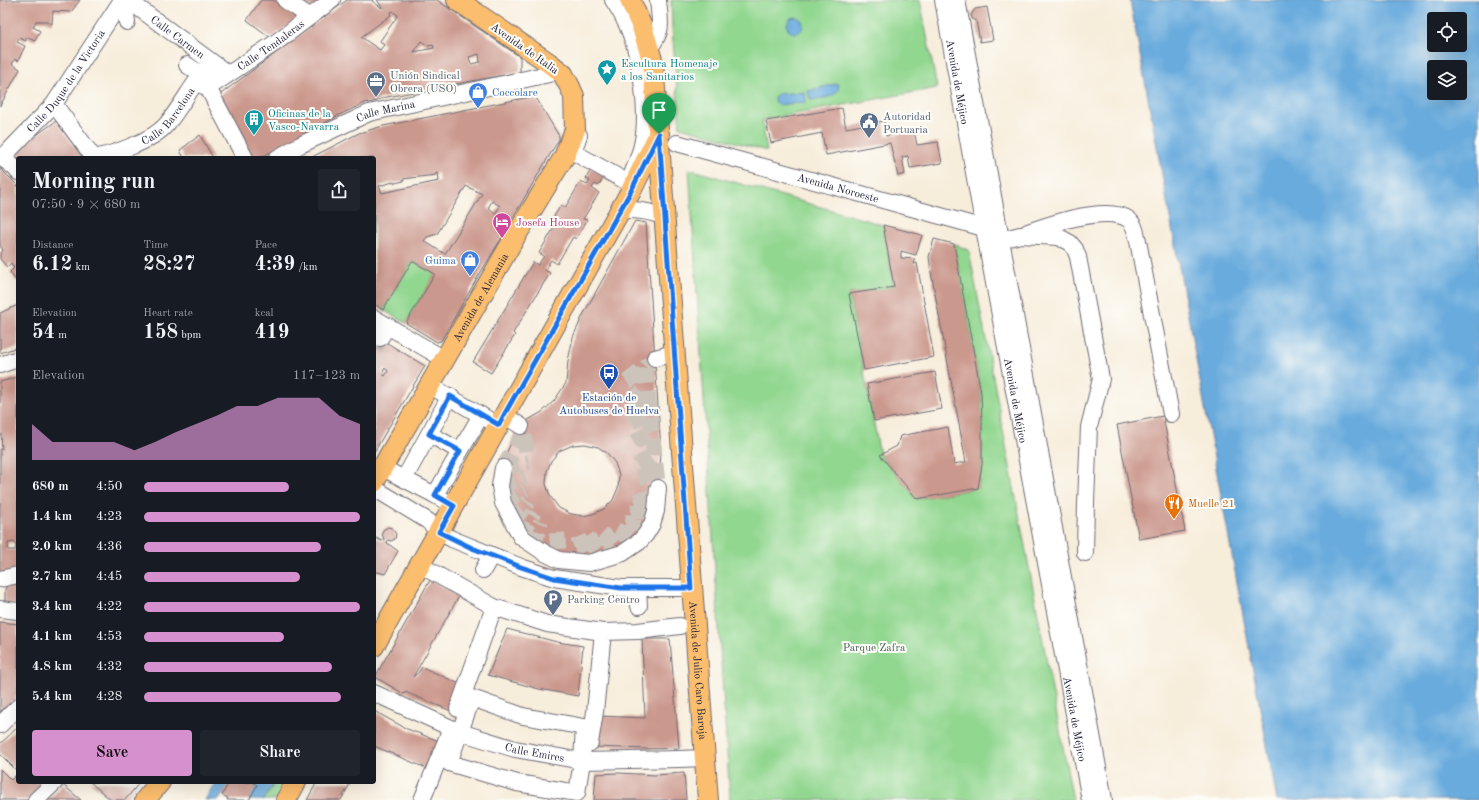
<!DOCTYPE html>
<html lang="en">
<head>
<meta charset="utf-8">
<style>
	body { margin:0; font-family:"Old Standard TT",serif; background:#20242c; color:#f1f3f6; height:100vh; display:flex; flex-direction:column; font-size:15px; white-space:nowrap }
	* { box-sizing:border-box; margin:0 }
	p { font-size:13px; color:#9ea1a6 }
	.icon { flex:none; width:22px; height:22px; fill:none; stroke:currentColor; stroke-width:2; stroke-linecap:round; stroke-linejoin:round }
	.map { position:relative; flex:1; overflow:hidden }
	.side { position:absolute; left:16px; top:156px; width:360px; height:628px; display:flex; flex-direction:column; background:#171b24; border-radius:4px; box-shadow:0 4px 16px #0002 }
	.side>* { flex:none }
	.controls { position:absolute; left:1427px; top:12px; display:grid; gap:8px }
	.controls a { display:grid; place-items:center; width:40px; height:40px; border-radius:4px; background:#171b24; box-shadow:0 4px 16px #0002; font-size:20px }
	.pin { position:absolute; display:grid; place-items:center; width:34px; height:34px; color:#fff; margin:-41px -17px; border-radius:50% 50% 50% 0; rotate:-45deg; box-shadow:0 0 4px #0007 }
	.pin .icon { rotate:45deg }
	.round { display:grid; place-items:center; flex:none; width:42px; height:42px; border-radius:4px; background:#20242c }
	.overview { display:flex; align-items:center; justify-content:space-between; height:68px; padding:0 16px }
	h1 { font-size:22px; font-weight:600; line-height:30px }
	.figures { display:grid; grid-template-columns:repeat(3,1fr); gap:6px; height:68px; padding:4px 16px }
	.figures div { display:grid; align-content:center }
	.figures b { font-size:20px; font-weight:600 }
	.figures small { font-size:11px; font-weight:400 }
	.figures p { font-size:11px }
	.chart { height:112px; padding:8px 16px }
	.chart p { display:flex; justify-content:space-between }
	.chart svg { width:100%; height:72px; margin-top:4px; fill:#d690ce; opacity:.7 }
	.button { display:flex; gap:8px; margin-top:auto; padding:8px 16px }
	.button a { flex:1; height:46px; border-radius:4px; background:#d690ce; color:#111; font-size:16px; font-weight:600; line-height:46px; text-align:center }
	.button a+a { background:#20242c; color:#f1f3f6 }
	ul { padding:0 16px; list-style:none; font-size:13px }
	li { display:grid; grid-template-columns:64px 48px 1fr; align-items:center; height:30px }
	li i { height:10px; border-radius:5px; background:#d690ce }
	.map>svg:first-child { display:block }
	.green { fill:#92d790; stroke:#5a7c66 }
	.water { fill:#69abdd; stroke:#46668c; fill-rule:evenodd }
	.building { fill:#cb988d; fill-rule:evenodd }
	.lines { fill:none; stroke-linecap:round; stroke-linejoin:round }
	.minor-tunnel { stroke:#ccc4bb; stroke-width:16; stroke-dasharray:16 8; stroke-linecap:butt }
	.minor-casing { stroke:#6d6973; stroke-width:18 }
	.major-casing { stroke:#6d6973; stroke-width:22 }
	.minor { stroke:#fff; stroke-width:16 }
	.major { stroke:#fbbd6e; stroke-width:20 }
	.route-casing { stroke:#fff; stroke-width:8 }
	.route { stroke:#1a73e8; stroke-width:5 }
	.labels { text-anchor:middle; stroke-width:4; stroke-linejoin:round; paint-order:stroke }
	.street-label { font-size:11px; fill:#22223b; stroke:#fdfcf7 }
	.culture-label { font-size:11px; fill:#0d838f; stroke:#fdfcf7; text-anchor:start }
	.service-label { font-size:11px; fill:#4e5e75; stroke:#fdfcf7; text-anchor:start }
	.shop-label { font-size:11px; fill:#366cbe; stroke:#fdfcf7; text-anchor:start }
	.hotel-label { font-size:11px; fill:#b23c85; stroke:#fdfcf7; text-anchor:start }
	.transit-label { font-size:11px; fill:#164399; stroke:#fdfcf7 }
	.food-label { font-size:11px; fill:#c56008; stroke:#fdfcf7; text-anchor:start }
	.park-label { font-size:11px; fill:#496159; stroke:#fdfcf7 }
</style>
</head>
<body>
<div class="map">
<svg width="1479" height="800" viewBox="0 0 1479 800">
	<rect width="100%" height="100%" fill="#fdfcf7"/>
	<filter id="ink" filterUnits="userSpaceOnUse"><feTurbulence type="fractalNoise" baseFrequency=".025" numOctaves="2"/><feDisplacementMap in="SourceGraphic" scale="8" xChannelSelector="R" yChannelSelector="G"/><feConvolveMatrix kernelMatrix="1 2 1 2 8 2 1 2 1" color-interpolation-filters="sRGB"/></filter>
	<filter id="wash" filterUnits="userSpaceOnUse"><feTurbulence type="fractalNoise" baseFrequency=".012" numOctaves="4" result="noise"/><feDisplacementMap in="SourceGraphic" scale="16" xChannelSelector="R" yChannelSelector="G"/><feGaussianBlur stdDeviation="0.9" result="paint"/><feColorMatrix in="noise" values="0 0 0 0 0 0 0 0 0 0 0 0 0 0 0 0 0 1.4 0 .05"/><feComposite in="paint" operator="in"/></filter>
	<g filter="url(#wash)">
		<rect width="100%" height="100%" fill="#f7eddb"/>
		<!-- green -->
		<path class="green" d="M671 0H920L937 88 762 120 767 151 680 127 672 29Z
			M689 169 883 225 894 287 849 294 880 455 917 499 978 488 982 466V446L981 393 954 244 969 250 1073 800H730Z
			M412 261 435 274 406 323 383 310Z
			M272 782H286L276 800H262Z"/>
		<!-- water -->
		<path class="water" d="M1130 0H1479V800H1277ZM1434 19H1460V45H1434ZM1434 67H1460V93H1434Z
			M787 25a8 8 0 1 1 16 0a8 8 0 1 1-16 0Z
			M835 84H838C842 98 819 99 810 100L808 91Z
			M805 92 806 102 778 105 774 100V97L778 94Z
			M215 782H230L219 800H205Z
			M258 782H275L264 800H248Z"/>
		<g id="blocks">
			<!-- building -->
			<path class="building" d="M0 0H80L71 12 53 11 52 24 45 21H36L33 27 40 31 35 41 26 37V41L19 38 17 42 25 46 18 61 15 59 12 64 20 69 0 106Z
				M261 0H273L297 16V19L271 38 247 20Z
				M301 0H323L312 8Z
				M347 0H373L372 1 382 8V7L377 0H437L520 57V72L387 97 377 100V101L368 103 367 102 337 116 260 158H252L218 96ZM392 11 398 15 380 41 384 45 380 50 361 37 391 15 390 14ZM421 41 428 46 433 45 434 48 414 52ZM479 54 480 62 471 64 469 57Z
				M987 7 993 40 980 42 976 20H973L971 15 975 9Z
				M535 96 559 136V139L509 224H510L479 275 441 341 437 342 406 323 435 274 412 261 383 310 374 304V158H310L359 133 383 126ZM436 173H438L439 181 382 193 379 186 393 182 395 183 404 181 403 179 436 175ZM466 186 482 194 445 254 424 241 427 237 437 234ZM492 201 500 206 495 214 488 208Z
				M842 108 846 128 884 121 886 136 914 131 917 145 938 142 942 163 910 168 908 156 902 157 905 174 898 176 890 143 826 155 822 133 771 143 766 121Z
				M56 121 83 158H18V161L13 152Z
				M200 135 213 158H184L180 150Z
				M0 168 18 186V279L16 281 10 272 14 268 11 263 7 267 0 259V254L3 250 0 246Z
				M592 168 605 176 598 186 595 184 592 188 599 193 583 219 587 220 576 239 573 237 557 264 551 260 545 270 550 273 513 333 515 335 491 373 473 362 533 262 538 265 544 256 539 253 555 226 550 223 561 205 565 208 581 181 587 185 590 181 586 178Z
				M635 221 646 223 661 451 660 475 658 488 641 530 627 543 587 557 553 553 524 531 512 513 503 468 507 452 516 431 528 420 542 412 554 401 566 383 568 361 573 337 583 315ZM585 444 598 447 607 453 615 463 619 475 618 488 613 500 604 509 593 514 583 516 571 514 559 508 550 496 546 484 547 471 551 461 559 451 573 445Z
				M883 225 922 235 916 255 901 251V258L915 259 914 264 917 263 934 357 864 370 849 294 894 287Z
				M934 239 954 244 981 393 982 421V465L978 488 917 499 880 455 897 446 900 436 948 427 954 464 966 462 931 272 929 257Z
				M18 305V347L0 353V313Z
				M374 335 425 366 374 452ZM385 368 388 371 385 376 382 374Z
				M935 372 942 409 874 421 867 384Z
				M18 377V571L0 574V449H2L1 434H0V382ZM15 542 16 550H8V543Z
				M1163 416 1185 531 1139 539 1117 425Z
				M388 527 392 528 396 534 395 539 391 541 388 540 387 543 398 551 385 574 374 571V537L382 541 384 539 382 534 383 530Z
				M430 580 459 596 413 677 418 673 422 667 462 685 451 711 405 692 404 694 375 677Z
				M18 584V606L5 602V589L8 585Z
				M0 622 18 624V696L0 712Z
				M507 629 557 642 583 646 578 696 539 689 488 675Z
				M642 639H670L679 748 646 749 596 747 599 716 645 718Z
				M374 711 407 729 439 741 428 769 374 746Z
				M18 727V772L0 754V744Z
				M0 769 11 780 18 773V782H45L28 800H0Z
				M619 773 655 775 684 773 686 800H594L596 774Z
				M90 782H140L125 800H111Z
				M229 782H253L257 785 249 800H227L228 798 222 795Z
				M317 782H351L341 800H307Z
				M63 785 81 800H48Z"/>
		</g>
	</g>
	<g filter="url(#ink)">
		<use href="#blocks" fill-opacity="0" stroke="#6d6973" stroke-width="1"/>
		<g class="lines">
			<!-- minor-tunnel -->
			<path class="minor-tunnel" d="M374 348 380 338
				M645 368 658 488
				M627 382 645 368 650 363
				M629 403 647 389
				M631 422 650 410
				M634 443 652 431
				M517 444 538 442
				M637 466 654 455
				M503 468 524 432 521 426
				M503 468 529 462
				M638 478 656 470
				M500 486 525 477
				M635 501 658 496
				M503 503 525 489
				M631 512 656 511
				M512 522 529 501
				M625 522 652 524
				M616 530 639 542
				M557 533 559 560
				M602 534 623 553
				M521 537 534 512
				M578 537 589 563
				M587 537 603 559
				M533 546 541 521"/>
			<!-- minor casing -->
			<g class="minor-casing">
				<g id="minor">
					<path d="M124 0 127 22"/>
					<path id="s1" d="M128 0 228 74"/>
					<path d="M285 0 309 16"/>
					<path id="s2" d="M943 0 989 256 1090 800"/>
					<path d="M957 0 1104 800"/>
					<path d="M649 49C664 30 660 23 658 0"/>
					<path d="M187 65 196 71 228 74"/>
					<path id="s3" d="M208 88 275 43 332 0"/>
					<path d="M208 88 245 158"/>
					<path id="s4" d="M54 104 94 158C114 154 152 141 166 125 177 112 186 96 196 82L208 88"/>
					<path d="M579 135 573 152 629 183C633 171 639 158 642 145 650 112 640 49 624 19 621 12 617 6 613 0"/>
					<path id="s5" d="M677 143 984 228 992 226"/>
					<path d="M0 156 15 168 18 172"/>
					<path id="s6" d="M3 157 54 104 122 0"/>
					<path id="s7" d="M277 158 300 145 369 113 549 74"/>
					<path d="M619 211C635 208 649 211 665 217"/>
					<path d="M1028 232C1050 224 1107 205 1128 219 1135 224 1136 233 1138 241L1171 414"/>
					<path d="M1001 240 1020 235 1059 237 1070 243 1075 249 1078 257 1101 379 1089 427 1086 503 1085 553"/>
					<path d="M374 318 444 359"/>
					<path d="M380 338 388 326"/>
					<path d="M655 358 674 353"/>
					<path d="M0 365 18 359"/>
					<path d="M429 385 489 420"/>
					<path d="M504 415 521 426"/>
					<path d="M429 434 460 451"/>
					<path d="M383 468 404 479 450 396"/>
					<path d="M503 468 500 486 503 503 521 537 545 553 559 560 589 563 623 553 639 542 646 534 652 524 656 511 658 488"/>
					<path d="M404 479 435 495"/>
					<path d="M374 488 428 521 439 532 452 539 521 567 554 578 621 588H691"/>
					<path d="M454 506 435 495 481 415"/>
					<path d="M420 565 494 607 458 709"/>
					<path d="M483 570 491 556"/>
					<path d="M0 579 18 575"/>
					<path d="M638 588 639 606"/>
					<path d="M494 607 547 624 603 632"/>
					<path d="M0 609 18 611"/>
					<path id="s8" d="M374 693 460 732 515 749 582 761 679 759 705 758"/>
					<path d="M472 698 523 716 584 727 582 761 577 793 517 783 449 763Z"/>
					<path d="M0 725 18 707"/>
					<path d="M590 743 595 712 603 632 638 631 680 626"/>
					<path d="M36 800 55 782"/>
					<path d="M422 800 450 731"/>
				</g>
			</g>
			<!-- major casing -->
			<g class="major-casing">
				<g id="major">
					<path id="s9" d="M630 0 642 27 653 63 708 800"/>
					<path id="s10" d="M374 482 515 237 564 157 575 130 574 96 570 87 563 74 549 63 457 0"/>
					<path d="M374 646 631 191 659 134"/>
					<path d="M145 800 160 782"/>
					<path d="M286 800 296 782"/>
				</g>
			</g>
			<!-- minor -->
			<use href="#minor" class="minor"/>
			<!-- major -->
			<use href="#major" class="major"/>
		</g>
	</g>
	<g class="lines" filter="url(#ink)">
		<!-- route casing -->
		<g class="route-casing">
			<path id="route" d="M659 134 691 588H621L554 578 521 567 472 548 439 532 454 506 435 495 460 451 429 434 450 396 499 425 504 415 631 191Z"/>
		</g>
		<!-- route -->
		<use href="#route" class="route"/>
	</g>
	<!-- icons -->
	<defs>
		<g id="sight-pin" transform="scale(1)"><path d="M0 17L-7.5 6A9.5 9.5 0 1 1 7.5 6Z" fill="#0f9aa8" stroke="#fdfcf7"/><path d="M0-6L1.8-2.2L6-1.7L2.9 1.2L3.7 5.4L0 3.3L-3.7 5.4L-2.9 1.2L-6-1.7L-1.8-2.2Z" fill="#fff"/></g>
		<g id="office-pin" transform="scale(1)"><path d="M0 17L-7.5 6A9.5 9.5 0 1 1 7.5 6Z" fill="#5c6f8a" stroke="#fdfcf7"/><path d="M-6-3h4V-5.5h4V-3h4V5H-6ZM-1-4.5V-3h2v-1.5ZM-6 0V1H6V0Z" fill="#fff"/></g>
		<g id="shop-pin" transform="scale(1)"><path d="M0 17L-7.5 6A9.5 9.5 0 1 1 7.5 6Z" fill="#3f7fe0" stroke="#fdfcf7"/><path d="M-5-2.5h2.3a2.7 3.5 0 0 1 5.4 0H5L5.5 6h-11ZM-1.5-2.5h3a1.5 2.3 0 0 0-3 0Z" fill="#fff"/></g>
		<g id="building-pin" transform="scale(1)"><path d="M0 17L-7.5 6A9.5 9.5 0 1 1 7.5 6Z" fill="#0f9aa8" stroke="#fdfcf7"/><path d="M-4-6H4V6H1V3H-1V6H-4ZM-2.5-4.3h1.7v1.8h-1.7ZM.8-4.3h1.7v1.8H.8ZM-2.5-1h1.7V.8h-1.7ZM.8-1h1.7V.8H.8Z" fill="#fff"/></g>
		<g id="civic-pin" transform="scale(1)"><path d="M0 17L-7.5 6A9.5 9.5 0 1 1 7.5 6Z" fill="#5c6f8a" stroke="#fdfcf7"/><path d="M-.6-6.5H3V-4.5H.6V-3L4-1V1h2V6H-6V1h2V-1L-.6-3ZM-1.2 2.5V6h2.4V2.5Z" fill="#fff"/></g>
		<g id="hotel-pin" transform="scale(1)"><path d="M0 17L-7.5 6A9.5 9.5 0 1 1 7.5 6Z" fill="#d1479c" stroke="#fdfcf7"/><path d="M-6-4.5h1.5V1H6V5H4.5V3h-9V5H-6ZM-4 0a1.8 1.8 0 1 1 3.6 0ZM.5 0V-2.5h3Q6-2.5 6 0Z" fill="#fff"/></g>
		<g id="bus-pin" transform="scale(1)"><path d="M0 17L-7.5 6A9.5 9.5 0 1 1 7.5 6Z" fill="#1a4fb4" stroke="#fdfcf7"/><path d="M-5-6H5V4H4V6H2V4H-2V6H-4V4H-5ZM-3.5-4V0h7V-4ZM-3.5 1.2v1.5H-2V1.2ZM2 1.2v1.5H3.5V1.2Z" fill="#fff"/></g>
		<g id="restaurant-pin" transform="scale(1)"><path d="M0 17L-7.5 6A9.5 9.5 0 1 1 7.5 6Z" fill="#e8710a" stroke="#fdfcf7"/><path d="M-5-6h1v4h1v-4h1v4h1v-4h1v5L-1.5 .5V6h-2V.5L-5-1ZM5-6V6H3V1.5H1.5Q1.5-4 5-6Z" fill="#fff"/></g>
		<g id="parking-pin" transform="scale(1)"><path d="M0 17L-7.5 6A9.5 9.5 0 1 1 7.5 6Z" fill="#5c6f8a" stroke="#fdfcf7"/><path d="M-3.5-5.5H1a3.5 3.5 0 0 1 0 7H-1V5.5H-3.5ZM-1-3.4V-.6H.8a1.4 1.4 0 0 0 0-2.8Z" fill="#fff"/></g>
	</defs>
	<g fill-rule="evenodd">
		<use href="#sight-pin" x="607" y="69"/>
		<use href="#office-pin" x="376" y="81"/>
		<use href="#shop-pin" x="478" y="92"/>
		<use href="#building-pin" x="254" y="119"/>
		<use href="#civic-pin" x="869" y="122"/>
		<use href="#hotel-pin" x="502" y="222"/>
		<use href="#shop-pin" x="470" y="260"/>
		<use href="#bus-pin" x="609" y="373"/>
		<use href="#restaurant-pin" x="1174" y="503"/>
		<use href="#parking-pin" x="553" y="599"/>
	</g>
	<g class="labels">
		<!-- street labels -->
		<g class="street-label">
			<text dy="4" stroke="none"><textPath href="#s1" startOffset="62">Calle Carmen</textPath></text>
			<text dy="4" stroke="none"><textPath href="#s3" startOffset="76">Calle Tendaleras</textPath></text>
			<text transform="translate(525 48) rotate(35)" y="4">Avenida de Italia</text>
			<text dy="4" stroke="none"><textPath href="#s6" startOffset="99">Calle Duque de la Victoria</textPath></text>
			<text dy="4" stroke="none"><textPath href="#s2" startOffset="83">Avenida de Méjico</textPath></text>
			<text dy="4" stroke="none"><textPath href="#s7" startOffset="119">Calle Marina</textPath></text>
			<text dy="4" stroke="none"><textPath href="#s4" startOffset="155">Calle Barcelona</textPath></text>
			<text dy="4" stroke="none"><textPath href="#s5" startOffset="167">Avenida Noroeste</textPath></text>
			<text dy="4" stroke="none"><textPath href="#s10" startOffset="213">Avenida de Alemania</textPath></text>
			<text dy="4" stroke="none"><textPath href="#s2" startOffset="407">Avenida de Méjico</textPath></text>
			<text dy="4" stroke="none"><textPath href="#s9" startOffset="676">Avenida de Julio Caro Baroja</textPath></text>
			<text dy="4" stroke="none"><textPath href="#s2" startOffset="731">Avenida de Méjico</textPath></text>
			<text dy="4" stroke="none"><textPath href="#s8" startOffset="172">Calle Emires</textPath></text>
		</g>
		<!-- culture labels -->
		<g class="culture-label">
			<text x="621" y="67">Escultura Homenaje<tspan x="621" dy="13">a los Sanitarios</tspan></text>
			<text x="268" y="117">Oficinas de la<tspan x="268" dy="13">Vasco-Navarra</tspan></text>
		</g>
		<!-- service labels -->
		<g class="service-label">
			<text x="390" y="79">Unión Sindical<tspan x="390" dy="13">Obrera (USO)</tspan></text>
			<text x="883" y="120">Autoridad<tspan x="883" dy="13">Portuaria</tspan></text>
			<text x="567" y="603">Parking Centro</text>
		</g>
		<!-- shop labels -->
		<g class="shop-label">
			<text x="492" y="96">Coccolare</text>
			<text x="456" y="264" text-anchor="end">Guima</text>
		</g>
		<!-- hotel labels -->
		<g class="hotel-label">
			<text x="516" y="226">Josefa House</text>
		</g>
		<!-- transit labels -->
		<g class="transit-label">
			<text x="609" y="401">Estación de<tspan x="609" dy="13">Autobuses de Huelva</tspan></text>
		</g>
		<!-- food labels -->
		<g class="food-label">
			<text x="1188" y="507">Muelle 21</text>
		</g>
		<!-- park labels -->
		<g class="park-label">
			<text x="874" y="651">Parque Zafra</text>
		</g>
	</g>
</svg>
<div class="controls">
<a><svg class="icon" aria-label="locate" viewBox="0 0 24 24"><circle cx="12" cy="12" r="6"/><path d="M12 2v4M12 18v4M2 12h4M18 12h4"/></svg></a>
<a><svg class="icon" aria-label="layers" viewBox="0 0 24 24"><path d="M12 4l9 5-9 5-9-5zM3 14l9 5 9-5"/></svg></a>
</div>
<div class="pin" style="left:659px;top:134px;background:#1e9e55"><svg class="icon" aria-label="arrive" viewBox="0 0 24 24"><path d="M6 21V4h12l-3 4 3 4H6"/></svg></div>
<section class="side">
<div class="overview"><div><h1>Morning run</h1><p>07:50 · 9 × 680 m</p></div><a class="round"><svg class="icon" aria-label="share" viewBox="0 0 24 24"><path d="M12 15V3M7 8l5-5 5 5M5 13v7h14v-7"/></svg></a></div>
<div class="figures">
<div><p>Distance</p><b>6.12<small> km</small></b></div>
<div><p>Time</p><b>28:27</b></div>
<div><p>Pace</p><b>4:39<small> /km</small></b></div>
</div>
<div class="figures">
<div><p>Elevation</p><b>54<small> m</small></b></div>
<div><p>Heart rate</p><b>158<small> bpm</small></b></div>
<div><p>kcal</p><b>419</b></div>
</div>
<div class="chart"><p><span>Elevation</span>117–123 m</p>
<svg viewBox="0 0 160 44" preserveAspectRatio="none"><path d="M0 44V22L10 33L20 33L30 33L40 33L50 38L60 33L70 27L80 22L90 17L100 11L110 11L120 6L130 6L140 6L150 17L160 22V44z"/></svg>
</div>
<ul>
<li><b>680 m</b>4:50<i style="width:67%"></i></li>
<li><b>1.4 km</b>4:23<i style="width:100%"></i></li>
<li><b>2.0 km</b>4:36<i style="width:82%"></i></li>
<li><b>2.7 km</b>4:45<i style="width:72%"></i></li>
<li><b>3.4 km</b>4:22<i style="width:100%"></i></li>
<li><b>4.1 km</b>4:53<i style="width:65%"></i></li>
<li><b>4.8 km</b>4:32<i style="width:87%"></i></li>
<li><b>5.4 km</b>4:28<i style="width:91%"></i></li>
</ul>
<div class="button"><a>Save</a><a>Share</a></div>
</section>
</div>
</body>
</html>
